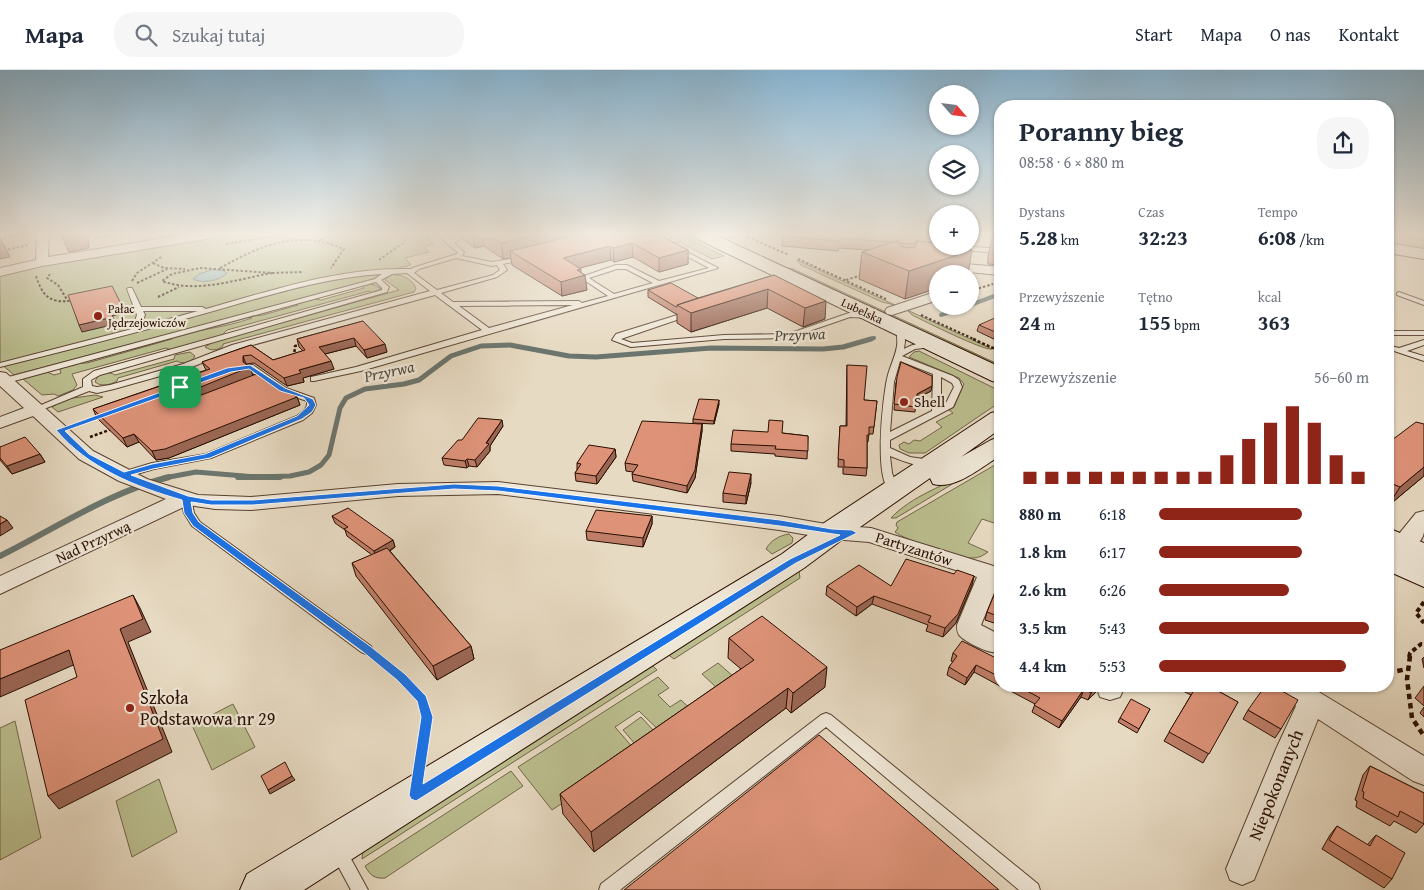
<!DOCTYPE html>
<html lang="pl">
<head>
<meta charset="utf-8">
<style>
	body { margin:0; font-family:"Gentium Book Plus",serif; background:#f6f6f7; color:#1f2937; height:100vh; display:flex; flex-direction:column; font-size:19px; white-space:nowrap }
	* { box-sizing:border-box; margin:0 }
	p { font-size:16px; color:#747a83 }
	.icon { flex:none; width:28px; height:28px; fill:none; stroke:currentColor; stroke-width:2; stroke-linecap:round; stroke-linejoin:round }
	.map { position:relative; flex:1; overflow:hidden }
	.side { position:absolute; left:994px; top:30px; width:400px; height:592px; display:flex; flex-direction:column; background:#fff; border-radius:20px; box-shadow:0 1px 4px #0004 }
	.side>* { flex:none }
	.needle { width:32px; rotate:118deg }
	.controls { position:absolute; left:929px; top:15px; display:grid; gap:10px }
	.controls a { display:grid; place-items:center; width:50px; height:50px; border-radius:50%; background:#fff; box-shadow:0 1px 4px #0004; font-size:25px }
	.pin { position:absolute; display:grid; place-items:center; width:42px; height:42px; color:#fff; margin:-21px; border-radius:10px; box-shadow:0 2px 8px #0006 }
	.round { display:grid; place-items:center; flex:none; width:52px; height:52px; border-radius:20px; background:#f6f6f7 }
	.headline { display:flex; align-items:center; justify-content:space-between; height:85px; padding:0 25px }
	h1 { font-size:28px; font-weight:700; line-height:38px }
	.stats { display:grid; grid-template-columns:repeat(3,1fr); gap:8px; height:85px; padding:5px 25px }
	.stats div { display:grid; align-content:center }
	.stats b { font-size:21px; font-weight:700 }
	.stats small { font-size:14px; font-weight:400 }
	.stats p { font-size:14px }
	.chart { height:140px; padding:10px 25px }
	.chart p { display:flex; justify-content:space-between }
	.chart svg { width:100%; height:90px; margin-top:5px; stroke:#8f2418; stroke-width:6 }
	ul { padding:0 25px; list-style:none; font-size:16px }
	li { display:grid; grid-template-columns:80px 60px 1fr; align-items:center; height:38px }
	li i { height:12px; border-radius:6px; background:#8f2418 }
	header { display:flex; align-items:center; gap:30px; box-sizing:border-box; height:70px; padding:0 25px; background:#fff; border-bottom:1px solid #e0e1e3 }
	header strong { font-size:24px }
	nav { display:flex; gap:28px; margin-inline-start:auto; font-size:18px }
	.search { width:350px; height:45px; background:#f6f6f7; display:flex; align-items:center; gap:12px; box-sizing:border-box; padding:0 18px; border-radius:20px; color:#747a83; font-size:19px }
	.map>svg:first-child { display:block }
	.green { fill:#bbbe8f; stroke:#726648 }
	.water { fill:#97bab8; stroke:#6b756e }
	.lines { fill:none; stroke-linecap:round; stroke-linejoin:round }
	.stream-far2 { stroke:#6b756e; stroke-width:4 }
	.stream-far1 { stroke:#6b756e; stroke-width:5 }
	.stream { stroke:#6b756e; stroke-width:6 }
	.service-casing { stroke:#584130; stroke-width:2 }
	.minor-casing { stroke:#584130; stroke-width:2 }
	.secondary-casing { stroke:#290e00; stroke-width:2 }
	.path-far3 { stroke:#290e00; stroke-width:2; stroke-dasharray:2.5 2; stroke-linecap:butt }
	.path-far2 { stroke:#290e00; stroke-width:2.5; stroke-dasharray:3 2; stroke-linecap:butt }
	.path-far1 { stroke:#290e00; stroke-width:4; stroke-dasharray:4.5 3; stroke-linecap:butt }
	.path { stroke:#290e00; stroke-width:4.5; stroke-dasharray:5.5 4; stroke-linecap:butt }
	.service { fill:#efe7d7; fill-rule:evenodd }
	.minor { fill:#efe7d7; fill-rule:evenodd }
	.secondary { fill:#efe7d7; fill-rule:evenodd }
	.wall { fill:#bf7e68; stroke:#290e00 }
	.shaded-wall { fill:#9b6755; stroke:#290e00 }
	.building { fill:#de9379; stroke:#290e00 }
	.route { fill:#1a73e8; stroke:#fff; fill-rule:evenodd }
	.poi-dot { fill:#8f2418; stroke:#efe7d7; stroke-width:2 }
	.labels { text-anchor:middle; stroke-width:4.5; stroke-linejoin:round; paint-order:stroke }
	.far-poi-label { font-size:12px; fill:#290e00; stroke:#efe7d7; text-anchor:start }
	.far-street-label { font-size:12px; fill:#290e00; stroke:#efe7d7 }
	.poi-label { font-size:15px; fill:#290e00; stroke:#efe7d7; text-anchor:start }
	.street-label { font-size:15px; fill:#290e00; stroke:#efe7d7 }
	.water-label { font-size:16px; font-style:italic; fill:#504a40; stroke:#efe7d7 }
	.near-poi-label { font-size:18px; fill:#290e00; stroke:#efe7d7; text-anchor:start }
	.near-street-label { font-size:18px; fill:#290e00; stroke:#efe7d7 }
</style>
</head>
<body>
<header>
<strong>Mapa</strong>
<div class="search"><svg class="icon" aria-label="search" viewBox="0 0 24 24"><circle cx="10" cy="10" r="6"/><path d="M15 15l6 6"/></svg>Szukaj tutaj</div>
<nav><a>Start</a><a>Mapa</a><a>O nas</a><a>Kontakt</a></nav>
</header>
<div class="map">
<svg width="1424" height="820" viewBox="0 0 1424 820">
	<rect width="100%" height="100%" fill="#e7dac2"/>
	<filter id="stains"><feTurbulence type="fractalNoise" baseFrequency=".004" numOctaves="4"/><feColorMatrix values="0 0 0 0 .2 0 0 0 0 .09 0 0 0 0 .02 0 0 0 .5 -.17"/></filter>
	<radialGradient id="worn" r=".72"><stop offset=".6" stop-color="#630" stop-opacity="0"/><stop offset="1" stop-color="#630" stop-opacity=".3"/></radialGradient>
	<!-- green -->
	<path class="green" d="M234 163H424L433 174 424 177 429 182 405 188 411 195 395 199 399 203 395 205C403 204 414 211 416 219L414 222 223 274V276C217 281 211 281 205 277L213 272 399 220 385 210 389 206 14 305 0 293V205L37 197Z
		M1388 163 1408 165 1424 170V180L1388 175Z
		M681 165 724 186 712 189 679 172 672 173 668 171 672 167Z
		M797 191V190L895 235 882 232 801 195Z
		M791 198 1000 295V298L787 199Z
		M369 214 375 215 381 219 372 223 369 221 227 260 222 265 171 280 166 278 72 304 77 315 73 320 58 326 54 324 42 325 23 309 47 302 54 305 61 303 60 300C67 293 78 293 87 293L172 269 165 268C195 260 224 258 252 248L244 247 263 245 298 235 290 234 313 229 321 230 364 218 362 216Z
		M907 240 992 279C984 281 924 251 912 245Z
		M919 281 1000 321V332L925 383H909L900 379 899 375 904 372 909 374 914 370 920 371 942 357 936 352 953 343 949 340 954 337 964 314 959 308 909 287 914 282Z
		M190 282 195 286C192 292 183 295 177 291L118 308 117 311C110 315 101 317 95 312 97 304 108 300 115 305L174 289 175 285Z
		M95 325 103 327 58 342 52 337 66 329Z
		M1000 392V455L982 449 968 473 988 482C984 485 979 488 973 488 961 489 905 470 895 462L898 458 896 455 897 452Z
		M974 401 896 448H891C910 427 948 413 974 401Z
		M789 464 793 468 792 473 772 484 766 479C770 471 780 465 789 464Z
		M799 501 800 508 674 589 666 583Z
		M650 593 657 600 362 789 363 779Z
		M718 593 734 607 717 618 702 604Z
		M658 607 669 618 658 625 670 637 681 630 697 645 666 667 639 641 615 657 640 686 565 738 561 734 552 740 518 697Z
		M233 634 255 677 212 700 192 655Z
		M641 647 655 662 636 675 623 660Z
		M15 651 41 768 0 790V658Z
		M511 701 523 716 385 808C374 809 370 805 365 796Z
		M159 709 177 762 132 787 116 731Z"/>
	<!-- water -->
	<path class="water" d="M211 200H222L227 203C219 211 203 214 193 209L199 204Z"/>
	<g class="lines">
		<!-- stream-far2 -->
		<path class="stream-far2" d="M970 235 1000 224
			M941 245 966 236
			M867 270 874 268"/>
		<!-- stream-far1 -->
		<path class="stream-far1" d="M164 408 196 402 257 407 290 406 309 402 321 395 329 385 340 338 346 328 365 319 404 314 419 310 451 286 481 276 510 275 569 286 596 287 711 278 823 279 843 277 871 269"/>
		<!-- stream -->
		<path class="stream" d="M238 407H280
			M0 486C56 458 108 423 169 407"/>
		<!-- service casing -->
		<g class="service-casing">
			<path id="service" d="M437 163H444L451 170 455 167V163H461L460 169 454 173 464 182 462 186 492 192 523 187 526 189 503 194 507 200 497 207 441 223 453 232 579 231 582 233 608 226 584 210V206L616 195H627L659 211 709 198 675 180 674 179 677 177 718 198 361 301 314 311H311V307L356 297 482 260 435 225 238 279 189 298 114 319 97 323 89 321 39 341 36 342 32 339 83 317V309L94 301 382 220V218L376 212 7 313 4 314 0 311 1 309 375 209 382 204C316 208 255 230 192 247 128 265 64 281 0 297V293L132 259 137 245 127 219 128 218H132L141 237H202L206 239C273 220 340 197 411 199L415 197 457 184 458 182 447 174ZM456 188 492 196 497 195 500 200 493 205 437 220 414 203 419 199ZM617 199H626L653 213 614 224 589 208ZM407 203 430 221 232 275 183 294 110 315 97 317 92 316 91 310 100 305 387 222 389 217 381 210 392 204ZM573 235 489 258 459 236ZM143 241H198L140 257 145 245Z
				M675 163H686L664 169 668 172 665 174 655 169Z
				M731 163H741L728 168 725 166Z
				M962 176 1000 179V183L961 180 958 178Z
				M1399 222 1424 231V235L1397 225V223Z
				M687 242 694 244 621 269 632 273 724 265 788 264 849 243 869 244 873 246 869 248 850 247 789 268 724 269 631 277 612 270 616 264Z
				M897 257H903L904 259 905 271 904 279C912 274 928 270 936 275L932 277 915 279 902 286 953 306 959 310 962 317 953 337 890 370V378L910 387 930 390 935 393C925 401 901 390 890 386L892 403 899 421 894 424C872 418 883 328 887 309 889 298 895 288 897 276 898 270 896 263 897 257ZM900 291 933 304 932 341 890 362 894 312ZM941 307 952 313 954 317 946 333 941 336Z
				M1388 261H1424V265H1388Z
				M1424 270V275L1407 281 1424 286V291L1388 279V275L1399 278Z
				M247 295H253L286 318 314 328 316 335 312 343 303 350 211 388 154 399 123 408 119 407 118 405 119 403 152 393 206 384 297 346C302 342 308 339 307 331L280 322 247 299Z
				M186 425 191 428 194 443 200 452 371 576 372 579 371 582 366 584 361 582 192 456 184 443 181 428Z
				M826 643 831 645 1038 814 1040 820H1019L826 657 620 820H599L601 814 821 645Z
				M339 775 345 778 368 820H351L331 783 333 778Z"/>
		</g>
		<!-- minor casing -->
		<g class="minor-casing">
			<path id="minor" d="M37 163H49L48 187 196 163H225L219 167 42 196 0 206V198L36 190Z
				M942 192 1000 197V205L937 199 936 196 937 193Z
				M938 221V230L892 245 887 244 885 241 887 238Z
				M0 302 6 303 93 381 147 409 198 425 251 427 398 414 498 412 779 446 832 455 871 458 1000 498V514L998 513 981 555 1000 565V582C991 585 967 573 960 566 957 563 957 559 957 555L977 507 869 472 832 469 779 460 498 424 398 426 251 440 215 439 188 435 0 524V506L166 429 119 411 79 389 33 346 0 358V347L24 338 0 316Z
				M1424 441C1424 448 1424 455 1424 462 1422 476 1405 483 1393 480L1390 475 1416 443Z
				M1098 616H1125L1120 627 1110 630 1100 627 1097 619Z
				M1274 616H1309L1424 686V715L1413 711 1318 649 1254 810 1242 815 1230 810 1226 799 1276 679 1296 636 1278 623Z"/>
		</g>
		<!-- secondary casing -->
		<g class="secondary-casing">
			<path id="secondary" d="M689 163H711L1000 297V313L992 311 691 166Z
				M1388 173 1424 179V189L1388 183Z
				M1000 341V359L961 387 991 370 1000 367V386C981 397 956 420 933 414L930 408 843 469 804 498 304 820H240L247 804 782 484 821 455 991 343Z
				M1388 458 1424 473V517L1388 501Z"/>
		</g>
		<!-- path-far3 -->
		<path class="path-far3" d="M410 164 431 169
			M95 167 114 166
			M748 167 789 185
			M0 169 22 164
			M320 170 336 163
			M226 174 290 163
			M0 176 6 180 28 175
			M798 189 886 229
			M379 190 403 173 409 163
			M153 193 164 198 185 199
			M200 198 272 203C237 209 197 224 162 211L172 204Z
			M220 198C262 175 297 159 344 179L331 198
			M272 203 302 202
			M50 204 47 208 58 215 68 231 73 230
			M36 206C42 224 48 233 68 231
			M846 210 862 205
			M132 211 137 203 163 186
			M137 213 167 199
			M970 221 993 214
			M158 227 179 217
			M921 245 976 270"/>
		<!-- path-far2 -->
		<path class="path-far2" d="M973 269 1000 281
			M294 287 295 276 302 274
			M77 354 99 346
			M90 367 112 359"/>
		<!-- path-far1 -->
		<path class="path-far1" d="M1424 532 1416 543 1424 553
			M1409 587 1410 583 1421 574H1424"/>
		<!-- path -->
		<path class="path" d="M1410 586 1407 609 1412 648 1424 666
			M377 587C397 603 427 622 427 651 427 664 423 677 421 690
			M1388 603 1407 599"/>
		<!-- service -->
		<use href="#service" class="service"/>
		<!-- minor -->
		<use href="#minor" class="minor"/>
		<!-- secondary -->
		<use href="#secondary" class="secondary"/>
	</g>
	<!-- wall -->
	<path class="wall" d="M461 163H655L688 180V194L659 202 633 187 614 192 611 190 579 198 587 220 562 226 512 195 511 188 503 189 484 176 475 178 462 169Z
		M938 163 905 229 859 209 862 182 868 180 839 178 838 181 782 176 783 166Z
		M993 163H1000V195L988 194V187Z
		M774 205 825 249 803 257 767 238 691 262 677 253V244H676L648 227V220L698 228Z
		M1000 249V272L977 261 979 255Z
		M363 251 387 282 367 288 356 276 325 284 334 299 303 308 304 312 287 316 254 293 246 294 253 305 297 327 300 335 169 388 156 390 139 372 127 377 97 348 93 339 206 300 202 292 251 275 273 290 303 281 299 277 297 269Z
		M847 295 864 330 877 331 873 364H869L868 372H867V398L866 406 843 404V397H838L840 356H846Z
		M896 312 931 321 916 329 915 342 894 340Z
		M719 334 714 354 693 353V349Z
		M702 354V361L695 408 687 423 633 411 632 404 633 402 626 401 625 393Z
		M503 356 490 376V381L477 397 469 396 467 398 444 395 442 388 462 370Z
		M782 363 808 366 807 389 775 386V384L731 381V374Z
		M1388 373 1424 406 1388 436Z
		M0 377 40 384 45 392 12 404 0 390Z
		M615 379 616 387 597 414 576 411 575 403 577 400V393Z
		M751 413 746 434 723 432V423Z
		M332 446 393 470 395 477 390 481 471 576 474 589 437 610 356 506 352 493 372 485 347 466 345 460 335 453Z
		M652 446V454L643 477 587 470 586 461Z
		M954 504 974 506 972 515 956 553 943 567 926 561 928 555 872 534 856 546 826 525 827 516H891Z
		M1000 519V555L985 550 987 542Z
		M729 568 825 617 791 643 786 638 594 782 563 744 560 724 741 599 728 588Z
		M953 583 1000 590V616L974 602 965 615 947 605 949 597 953 592 951 591Z
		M1424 587V598L1422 589Z
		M1001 616H1099L1096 622 1088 630 1081 627 1059 658 1032 642 1035 634Z
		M1173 616H1209L1238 632 1203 693 1164 671 1191 625Z
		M1424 616V636L1415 628Z
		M1424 637V647L1420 643Z
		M1150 639 1137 663 1118 652 1120 648Z
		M1248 640 1281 659 1275 668 1243 649Z
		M1370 696 1424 723V754L1416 763 1394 751 1390 756 1356 737 1357 731 1355 730 1363 705Z
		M1337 756 1367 775 1376 765 1392 809 1384 818 1322 779 1330 765Z"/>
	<!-- shaded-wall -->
	<path class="shaded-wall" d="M82 163H88L89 178 69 182 62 167Z
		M160 163H180V164L161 167Z
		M473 163H482L484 176 475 178Z
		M542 163H613L510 181 511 188 503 189 501 173Z
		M0 167 10 187 0 189Z
		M632 173 633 187 614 192 613 178Z
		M610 176 611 190 565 202 563 188Z
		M688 180V194L659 202V188Z
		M972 180 968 204H938V218L905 229 909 201Z
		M581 199V206L585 205 587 220 562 226 561 212 577 200Z
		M768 219 767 238 691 262V243Z
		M826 231 825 249 803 257 805 238Z
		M122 236 125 243 112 246 109 239Z
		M113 247 116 254 82 262 79 255Z
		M354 268 356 276 321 285 319 277Z
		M385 274 387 282 367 288 364 280Z
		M243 286 246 294V299L250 297 253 306 189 331 185 326 186 323 243 292Z
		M331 291 334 299 303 308 304 312 287 316 284 308 299 300Z
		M932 316 931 321 916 329 917 324Z
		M297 327 300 335 169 388 156 390 152 381Z
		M719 330V334L714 354V351Z
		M502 350 503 356 490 376V381L477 397 475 390Z
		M702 354V361L695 408 687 423V416Z
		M134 364 139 372 127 377 123 368Z
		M615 379 616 387 597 414 596 406Z
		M40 384 45 392 12 404 7 396Z
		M467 389 469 396 467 398 465 391Z
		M1424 397V406L1388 436 1400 417Z
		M751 404V413L746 434V426Z
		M652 446V454L643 477V468Z
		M7 450 13 458 0 466V454Z
		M393 470 395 477 377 488 374 481Z
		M974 506 972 515 956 553 943 567 945 558Z
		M133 525 140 538 151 562 128 572 172 682 59 739 48 726 120 559Z
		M874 526 872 534 856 546 857 537Z
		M471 576 474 589 437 610 433 596Z
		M69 580 78 593 0 627V609Z
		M976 595 974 602 965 615 967 608Z
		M827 597 825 617 791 643 793 623Z
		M1098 616H1099L1096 622 1088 630 1091 623Z
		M788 618 786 638 594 782 591 762Z
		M1084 619 1081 627 1059 658 1062 651Z
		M292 706 295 710 270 724 268 720Z"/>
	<!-- building -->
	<path class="building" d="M62 163H82V164L62 167Z
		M486 163H542L501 173Z
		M585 163H655L688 180 659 188 632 173 613 178 610 176 563 188 581 199 577 200 585 205 561 212 510 181Z
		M784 163H938V173L916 171 915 174 898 173 897 171 893 172 840 168 839 171 783 166Z
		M993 163H1000V168H994Z
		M897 171 901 176 907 178 915 177 917 173 916 171 938 173V176H962L972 180 909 201 862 182Z
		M774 205 826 231 805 238 768 219 691 243 677 235Z
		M671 213 698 228 677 235V237H676L648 220Z
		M112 216 122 236 109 239 113 247 79 255 68 225Z
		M997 247 1000 249V264L979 255Z
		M363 251 385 274 364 280 354 268 319 277 331 291 299 300 301 303 284 308 251 285 243 286V292L250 297 186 323 185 326 191 329 259 303 297 327 165 379 152 381 134 364 123 368 93 339 210 299 202 292 251 275 273 290 305 280 297 269Z
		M901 292 932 306V316L917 324 916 337 894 334 897 307Z
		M847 295 867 296 864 330 877 331 874 357H869V365H867V398L844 397V390L838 389 840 356H847Z
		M699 329 719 330 714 351 693 349Z
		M478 348 502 350 486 373 489 374 475 390 467 389 465 391 442 388 458 370H462Z
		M769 350 783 351 782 363 808 366V381L775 379 776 376 731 374 733 360 768 362Z
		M642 351 702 354 695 400 687 416 632 404 638 395 625 393Z
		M1416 352 1424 354V397L1400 417 1388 412V373Z
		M25 367 40 384 7 396 0 388V377Z
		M589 375 615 379 596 406 575 403 581 394 577 393Z
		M729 402 751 404 746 426 723 423Z
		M348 438 393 470 374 481 344 459 348 457 332 446Z
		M596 440 652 446 643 468 586 461Z
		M0 446 7 450 0 454Z
		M387 478 471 576 433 596 352 493Z
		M906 489 954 504 957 500 974 506 958 544 945 558 928 552 931 546 874 526 857 537 827 516 859 495 891 516Z
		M997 518 1000 519V547L987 542Z
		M133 525 143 549 120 559 163 669 48 726 25 630 77 607 69 580 0 609V580Z
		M762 546 827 597 793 623 788 618 591 762 560 724 754 590 729 568Z
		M962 571 1000 590V607L976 595 967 608 949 597 957 586 953 583Z
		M1018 616H1098L1091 623 1084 619 1062 651 1034 635 1040 628Z
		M1195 616H1209L1238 632 1209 684 1169 662 1196 617Z
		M1265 616H1273L1298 630 1281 659 1248 640Z
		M1131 629 1150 639 1139 659 1120 648Z
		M819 665 999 820H624Z
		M285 692 292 706 268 720 261 706Z
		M1370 696 1424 723V754L1400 741 1398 747 1363 728 1364 722 1362 721Z
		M1337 756 1370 776 1376 765 1405 783 1392 809 1329 770Z"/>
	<!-- sky -->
	<linearGradient id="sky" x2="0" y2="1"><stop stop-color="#87b6d5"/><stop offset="0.59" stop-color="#f4eee4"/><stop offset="1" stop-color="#f4eee4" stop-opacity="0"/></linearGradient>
	<rect width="1424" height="278" fill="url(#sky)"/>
	<!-- route -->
	<path class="route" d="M250 295 285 318 313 329 316 335 312 342 302 349 210 388 153 399 131 405 188 426 211 430H253L454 414 498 416 780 450 832 459 852 460 857 463 796 493 416 731 411 729 409 725 421 647 417 631 397 610 363 582 193 456 184 443 182 430C136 417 88 398 56 360L227 298ZM249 299 280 321 304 328 309 335 297 346 205 384 152 394 124 402 89 384 65 361 231 302ZM454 419 498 421 780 456 840 465 790 489 423 714 433 647 426 626 405 604 370 576 199 452 193 443 191 432 211 435H253Z"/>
	<!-- markers -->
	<g class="poi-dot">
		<circle cx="98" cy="246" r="5"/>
		<circle cx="904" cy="332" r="5"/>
		<circle cx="130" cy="638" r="5"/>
	</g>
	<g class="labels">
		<!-- far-poi labels -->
		<g class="far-poi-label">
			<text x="108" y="243">Pałac<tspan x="108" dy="14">Jędrzejowiczów</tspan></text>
		</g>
		<!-- far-street labels -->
		<g class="far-street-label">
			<text transform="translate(862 241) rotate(25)" y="4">Lubelska</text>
		</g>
		<!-- poi labels -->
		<g class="poi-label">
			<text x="914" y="337">Shell</text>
		</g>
		<!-- street labels -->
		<g class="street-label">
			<text transform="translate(93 472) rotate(-25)" y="5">Nad Przyrwą</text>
			<text transform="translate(914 479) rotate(18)" y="5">Partyzantów</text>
		</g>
		<!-- water labels -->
		<g class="water-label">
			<text transform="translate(800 264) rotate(-2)" y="6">Przyrwa</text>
			<text transform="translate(389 301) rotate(-12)" y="6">Przyrwa</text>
		</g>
		<!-- near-poi labels -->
		<g class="near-poi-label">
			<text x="140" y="634">Szkoła<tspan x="140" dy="21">Podstawowa nr 29</tspan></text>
		</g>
		<!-- near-street labels -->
		<g class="near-street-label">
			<text transform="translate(1276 715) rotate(-68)" y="6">Niepokonanych</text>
		</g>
	</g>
	<rect width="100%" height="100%" filter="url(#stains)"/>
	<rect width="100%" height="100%" fill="url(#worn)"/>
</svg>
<div class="controls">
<a><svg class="needle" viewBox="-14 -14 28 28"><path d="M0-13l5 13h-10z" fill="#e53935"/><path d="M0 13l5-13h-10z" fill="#747a83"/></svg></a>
<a><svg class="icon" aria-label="layers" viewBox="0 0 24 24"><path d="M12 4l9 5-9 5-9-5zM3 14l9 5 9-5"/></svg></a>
<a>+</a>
<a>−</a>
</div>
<div class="pin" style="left:180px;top:317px;background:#1e9e55"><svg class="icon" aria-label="arrive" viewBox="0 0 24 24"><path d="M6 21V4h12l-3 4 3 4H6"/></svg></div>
<section class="side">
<div class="headline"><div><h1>Poranny bieg</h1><p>08:58 · 6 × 880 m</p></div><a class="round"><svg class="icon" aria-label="share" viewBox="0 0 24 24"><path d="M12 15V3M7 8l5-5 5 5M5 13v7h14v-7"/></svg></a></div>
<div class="stats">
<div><p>Dystans</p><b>5.28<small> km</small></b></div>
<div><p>Czas</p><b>32:23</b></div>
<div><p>Tempo</p><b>6:08<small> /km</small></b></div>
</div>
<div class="stats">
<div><p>Przewyższenie</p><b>24<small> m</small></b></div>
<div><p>Tętno</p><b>155<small> bpm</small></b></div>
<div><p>kcal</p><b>363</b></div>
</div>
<div class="chart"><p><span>Przewyższenie</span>56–60 m</p>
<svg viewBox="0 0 160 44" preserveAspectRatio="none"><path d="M5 44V38M15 44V38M25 44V38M35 44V38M45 44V38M55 44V38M65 44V38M75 44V38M85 44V38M95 44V30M105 44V22M115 44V14M125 44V6M135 44V14M145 44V30M155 44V38"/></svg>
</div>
<ul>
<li><b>880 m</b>6:18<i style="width:68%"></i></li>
<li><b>1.8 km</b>6:17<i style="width:68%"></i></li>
<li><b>2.6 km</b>6:26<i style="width:62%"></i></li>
<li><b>3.5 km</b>5:43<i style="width:100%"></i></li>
<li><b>4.4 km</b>5:53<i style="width:89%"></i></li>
</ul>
</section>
</div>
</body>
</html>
